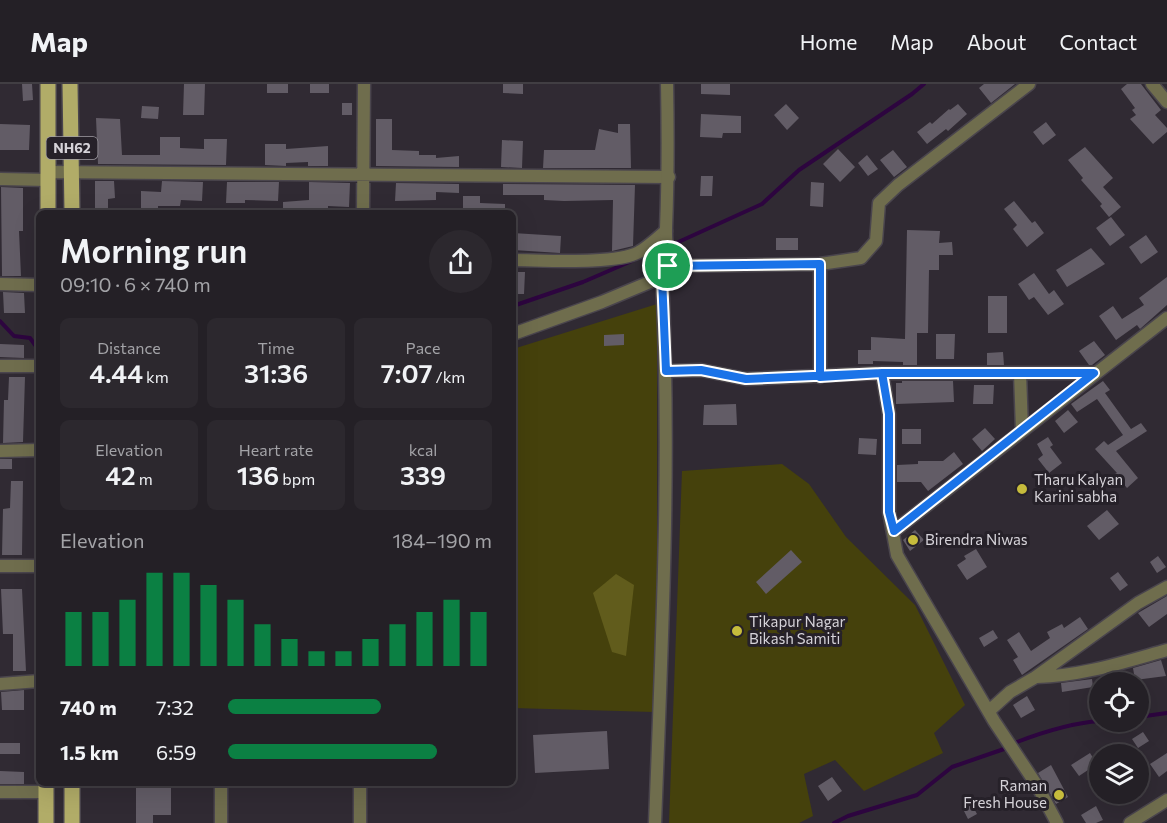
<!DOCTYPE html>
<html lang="en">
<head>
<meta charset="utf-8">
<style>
	body { margin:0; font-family:Commissioner,sans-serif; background:#2c282e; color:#f1f3f6; height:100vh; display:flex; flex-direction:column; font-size:22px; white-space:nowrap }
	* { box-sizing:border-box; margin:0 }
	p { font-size:20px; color:#a3a3a7 }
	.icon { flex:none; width:33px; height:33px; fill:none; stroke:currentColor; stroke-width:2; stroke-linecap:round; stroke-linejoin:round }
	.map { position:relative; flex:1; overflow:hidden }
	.drawer { position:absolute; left:36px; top:126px; width:480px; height:576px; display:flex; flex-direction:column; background:#242026; border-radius:9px; box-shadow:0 6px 24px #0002,0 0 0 2px #413e43 }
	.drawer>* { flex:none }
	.controls { position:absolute; left:1089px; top:588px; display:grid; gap:12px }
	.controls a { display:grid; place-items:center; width:60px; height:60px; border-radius:50%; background:#242026; box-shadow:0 6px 24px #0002,0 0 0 2px #413e43; font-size:30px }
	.pin { position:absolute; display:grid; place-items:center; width:51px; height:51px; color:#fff; margin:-26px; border:3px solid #fff; border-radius:50%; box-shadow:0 2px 6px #0007 }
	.round { display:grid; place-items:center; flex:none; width:63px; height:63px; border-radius:32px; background:#2c282e }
	.overview { display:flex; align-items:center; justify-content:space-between; height:102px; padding:0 24px }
	h1 { font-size:33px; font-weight:600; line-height:45px }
	.figures { display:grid; grid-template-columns:repeat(3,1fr); gap:9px; height:102px; padding:6px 24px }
	.figures div { display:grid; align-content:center; border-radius:9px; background:#2c282e; text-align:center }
	.figures b { font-size:26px; font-weight:600 }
	.figures small { font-size:16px; font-weight:400 }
	.figures p { font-size:16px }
	.chart { height:168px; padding:12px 24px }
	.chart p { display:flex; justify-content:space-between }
	.chart svg { width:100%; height:108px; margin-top:6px; stroke:#0b8043; stroke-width:6 }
	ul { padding:0 24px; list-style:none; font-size:20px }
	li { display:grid; grid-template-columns:96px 72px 1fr; align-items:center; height:45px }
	li i { height:15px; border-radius:8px; background:#0b8043 }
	header { display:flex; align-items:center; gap:36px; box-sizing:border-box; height:84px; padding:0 30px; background:#242026; border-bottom:2px solid #413e43 }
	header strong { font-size:28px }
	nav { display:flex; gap:33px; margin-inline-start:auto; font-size:21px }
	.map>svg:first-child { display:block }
	.green { fill:#45410c }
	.forest { fill:#615c1c }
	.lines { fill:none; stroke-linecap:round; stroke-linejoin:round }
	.stream { stroke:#2d053f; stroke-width:4 }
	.building { fill:#625c66 }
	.minor-casing { stroke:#4a454d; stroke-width:15 }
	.tertiary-casing { stroke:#4a454d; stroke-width:15 }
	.primary-casing { stroke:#4a454d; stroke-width:18 }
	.minor { stroke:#6f6d4d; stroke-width:12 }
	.tertiary { stroke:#6f6d4d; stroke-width:12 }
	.primary { stroke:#b1ac68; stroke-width:15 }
	.route-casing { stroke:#fff; stroke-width:12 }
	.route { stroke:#1a73e8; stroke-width:8 }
	.poi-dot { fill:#c6bb3c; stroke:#262129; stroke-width:2 }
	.labels { text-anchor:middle; stroke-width:6; stroke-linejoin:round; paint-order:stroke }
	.shield { fill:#262129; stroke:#a09da4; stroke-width:1.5 }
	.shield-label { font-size:14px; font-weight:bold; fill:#d5d2d8 }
	.poi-label { font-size:15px; fill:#d5d2d8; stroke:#262129; text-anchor:start }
</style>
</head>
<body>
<header>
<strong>Map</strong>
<nav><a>Home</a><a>Map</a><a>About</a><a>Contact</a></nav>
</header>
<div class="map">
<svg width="1167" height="739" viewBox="0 0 1167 739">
	<rect width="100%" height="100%" fill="#302a33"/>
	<!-- green -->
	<path class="green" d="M657 220V522L654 628 513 624V265Z
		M782 380 809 400 846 453 915 521 965 621 934 649 943 669 864 707 835 676 804 690 813 732 799 739H669L682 387Z"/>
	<!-- forest -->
	<path class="forest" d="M616 490 634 501 626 572 612 568 593 509Z"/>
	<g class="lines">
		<!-- stream -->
		<path class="stream" d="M674 160 762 120 799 86 912 10 924 0
			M644 171 657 165
			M513 222 583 198 634 176
			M0 237 14 252 30 254 38 265
			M1138 633 1167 629
			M1017 658C1043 648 1071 639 1100 637
			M834 739 848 732 917 711 952 683 1004 665"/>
	</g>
	<!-- building -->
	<path class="building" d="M22 0H32L33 16 23 17Z
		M184 0H205L204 31H183Z
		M267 0H288V9H267Z
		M310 0H329V9H310Z
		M503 0H523V10L503 9Z
		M701 0H730V11L701 10Z
		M984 0H1015L991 19 979 4Z
		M1127 0H1141L1161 26 1155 31 1167 44V48L1153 60 1130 35 1136 31 1132 26 1135 24 1121 5Z
		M342 19H352V31H342Z
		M786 20 799 34 787 46 774 31Z
		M958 20 967 30 948 47 946 45 927 60 917 48 930 38 932 40 949 25 950 26Z
		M142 22 159 23 158 35 141 34Z
		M701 30 741 32V49H723L722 54 700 53Z
		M96 34 120 35 122 71H160V53H180V64L204 65V55H227L226 81 98 80Z
		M376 35H392V66L419 67V71H436V74L459 72V83L376 82Z
		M1046 38 1056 51 1043 61 1033 48Z
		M0 40 30 41 29 66H0Z
		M618 40H630L631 84H543L544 66H595L599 45 618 49Z
		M502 56 523 57 522 84 501 83Z
		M265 60H286V65L328 62V82H308V78L286 79V82L265 81Z
		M1085 63 1113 94 1103 103 1121 123 1109 133 1100 122 1102 120 1081 96 1083 94 1068 76Z
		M838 65 855 83 840 98 823 80Z
		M893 66 907 83 894 93 880 76Z
		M867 71 878 85 868 92 858 79Z
		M701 92H713L712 112H700Z
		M95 97H114L115 114 108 115V129H95Z
		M162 97 203 98 202 117 181 116 180 122H158V124H141V107L161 108Z
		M227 98H279L278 117 245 116V119H226Z
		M309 98 350 99 349 123 328 122V126L283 129V118L309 116Z
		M811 98 824 99 823 123 810 122Z
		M396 99 459 100V109L436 108V116L395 117Z
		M503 100 635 101 633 162 612 167 613 116 564 117 544 116V111H503Z
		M1 103 23 104V147H19L21 192H2Z
		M463 112H480V119L505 120V129H463Z
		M1014 117 1032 139 1035 137 1044 149 1027 163 1013 145 1017 141 1004 125Z
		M1111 133 1125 151 1110 162 1096 144Z
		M907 146 940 147 939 159 952 158 953 171H939V186H929L928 249H917V281H903V278L873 277V280H858V266H871V253L905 255Z
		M513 149 561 152 560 169 513 166Z
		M1146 151 1158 168 1141 180 1129 163Z
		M776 154H798V166H776Z
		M1091 164 1105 180 1067 203 1056 186Z
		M513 188H525L524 210H513Z
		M1034 189 1049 210 1054 206 1064 220 1048 231 1034 213 1029 216 1018 200Z
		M1167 193V221L1140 245 1137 241 1116 256 1099 232 1113 222 1122 235 1144 221 1139 214Z
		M3 208 24 209 25 229H4Z
		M988 212H1007V249H988Z
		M624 250V261L604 262V251Z
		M936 250H955L954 275H936Z
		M1094 257 1105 271 1092 281H1089L1079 267Z
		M0 260 24 261V274L0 273Z
		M1003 268 1004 281H987V269Z
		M9 293H25L23 358 3 359 4 316H8Z
		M902 297H953L954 318 896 320V299H902Z
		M1103 297 1110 306 1105 309 1131 345 1141 339 1147 347 1116 367 1138 394 1127 404 1115 390 1117 389 1095 365 1104 357 1108 361 1123 351 1097 315 1077 328 1071 320Z
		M974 301H994L993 320H973Z
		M736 320 737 341H703L704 321Z
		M1068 326 1078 338 1064 349 1055 337Z
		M985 344 995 355 982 367 972 355Z
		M902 345H921V360H902Z
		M1048 353 1053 361 1050 363 1062 379 1049 389 1038 375 1043 371 1037 360Z
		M859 354 877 355 876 371 858 370Z
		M954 368 963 380 928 407 921 398H897V381L918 380V377H943Z
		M0 375H12V385H0Z
		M11 397H23L22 471H2L3 425 10 424Z
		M1107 426 1119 440 1099 456 1087 442Z
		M915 446 924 456 910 467 903 456Z
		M976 465 987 483 967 496 957 481 966 475 964 472Z
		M791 466 802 478 766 510 756 498Z
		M1158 472 1166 483 1157 489 1150 478Z
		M1118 488 1128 501 1120 507 1110 494Z
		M1 505H22L26 587H13V550H3Z
		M1167 512V530L1149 543 1138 529Z
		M1080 533 1088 545 1022 591 1013 576 1018 573 1007 556 1019 548 1031 567 1050 554 1047 548 1062 540 1064 544Z
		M993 546 998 554 984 563 979 554Z
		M1161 576 1166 592 1135 596 1133 584Z
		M1092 595 1093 603 1062 608 1061 599Z
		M24 606V626H2L1 608Z
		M1027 612 1035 626 1021 634 1013 621Z
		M607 647 609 685 535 689 533 651Z
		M1143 648 1149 657 1138 664 1132 655Z
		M0 659H20V670H0Z
		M1090 669 1097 680 1079 692 1071 681Z
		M1167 669V687L1159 693 1150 680Z
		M1051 681 1068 713 1056 720 1038 689Z
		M0 687 24 688V700H0Z
		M832 693 842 707 828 717 818 702Z
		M136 699H171V731H153V739H136Z
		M971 719 977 730 968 735 962 723Z
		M1096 722 1103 736 1096 739H1086L1081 731Z"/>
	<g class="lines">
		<!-- minor casing -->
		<g class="minor-casing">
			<path id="minor" d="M1152 0 1167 18
				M48 88 669 93
				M0 95 48 96
				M363 129 364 0
				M513 176C542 176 616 181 639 168 649 162 657 154 666 147
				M820 180V293
				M668 182 820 180 861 174 876 157 879 119 898 101 1029 0
				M0 200 39 201
				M513 250 602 218 662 193
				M0 282H39
				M667 287 701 286 746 295 882 289H1094
				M882 289 889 330V428L897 471 994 637 1038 703 1057 739
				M1020 289 1022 346
				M0 367 39 366
				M894 447 1167 234
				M0 482H39
				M1037 593C1082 592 1124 578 1167 566
				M0 600 39 597
				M989 627 1010 608 1034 594 1138 519 1167 503
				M221 699V739
				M0 708H46
				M360 739V699
				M1130 739 1167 716"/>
		</g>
		<!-- tertiary casing -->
		<g class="tertiary-casing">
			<path id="tertiary" d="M655 739C662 557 671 375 662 193 672 175 665 163 666 144 668 95 668 49 667 0"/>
		</g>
		<!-- primary casing -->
		<g class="primary-casing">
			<path id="primary" d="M70 0 72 129
				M48 129V0
				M46 699V739
				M72 699V739"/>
		</g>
		<!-- minor -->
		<use href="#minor" class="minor"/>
		<!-- tertiary -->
		<use href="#tertiary" class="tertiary"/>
		<!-- primary -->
		<use href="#primary" class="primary"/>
	</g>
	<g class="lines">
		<!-- route casing -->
		<g class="route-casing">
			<path id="route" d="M668 182 662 193 666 287 701 286 746 295 882 289 889 330V428L894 447 1094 289H882L820 293V180L668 182"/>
		</g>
		<!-- route -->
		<use href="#route" class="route"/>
	</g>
	<!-- markers -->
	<g class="poi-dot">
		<circle cx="1022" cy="405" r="6"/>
		<circle cx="913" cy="456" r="6"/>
		<circle cx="737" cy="547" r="6"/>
		<circle cx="1059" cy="711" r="6"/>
	</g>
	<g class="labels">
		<!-- shield labels -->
		<rect class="shield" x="46.5" y="53" width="51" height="22" rx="4.5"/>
		<g class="shield-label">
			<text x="72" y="69">NH62</text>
		</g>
		<!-- poi labels -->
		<g class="poi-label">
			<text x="1034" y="401">Tharu Kalyan<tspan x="1034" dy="17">Karini sabha</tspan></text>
			<text x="925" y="461">Birendra Niwas</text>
			<text x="749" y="543">Tikapur Nagar<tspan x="749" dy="17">Bikash Samiti</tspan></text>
			<text x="1047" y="707" text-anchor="end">Raman<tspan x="1047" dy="17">Fresh House</tspan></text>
		</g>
	</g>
</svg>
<div class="controls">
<a><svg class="icon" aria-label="locate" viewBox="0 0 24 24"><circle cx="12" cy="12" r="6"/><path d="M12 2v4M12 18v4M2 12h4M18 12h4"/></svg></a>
<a><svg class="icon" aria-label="layers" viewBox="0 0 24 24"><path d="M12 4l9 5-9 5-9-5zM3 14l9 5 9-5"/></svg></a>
</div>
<div class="pin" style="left:668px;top:182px;background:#1e9e55"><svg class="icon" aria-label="arrive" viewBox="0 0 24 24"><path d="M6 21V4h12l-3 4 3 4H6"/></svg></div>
<section class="drawer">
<div class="overview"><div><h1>Morning run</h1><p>09:10 · 6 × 740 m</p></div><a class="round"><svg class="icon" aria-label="share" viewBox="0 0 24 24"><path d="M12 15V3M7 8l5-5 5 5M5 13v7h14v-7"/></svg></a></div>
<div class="figures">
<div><p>Distance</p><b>4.44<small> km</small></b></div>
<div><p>Time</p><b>31:36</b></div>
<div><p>Pace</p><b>7:07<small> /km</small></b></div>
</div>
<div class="figures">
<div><p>Elevation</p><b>42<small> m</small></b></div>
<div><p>Heart rate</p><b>136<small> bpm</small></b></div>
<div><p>kcal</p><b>339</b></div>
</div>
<div class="chart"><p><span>Elevation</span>184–190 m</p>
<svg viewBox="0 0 160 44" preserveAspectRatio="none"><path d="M5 44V22M15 44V22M25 44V17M35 44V6M45 44V6M55 44V11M65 44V17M75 44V27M85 44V33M95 44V38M105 44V38M115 44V33M125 44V27M135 44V22M145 44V17M155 44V22"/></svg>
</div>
<ul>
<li><b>740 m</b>7:32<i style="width:58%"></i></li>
<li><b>1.5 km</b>6:59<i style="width:79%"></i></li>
</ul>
</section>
</div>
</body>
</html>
